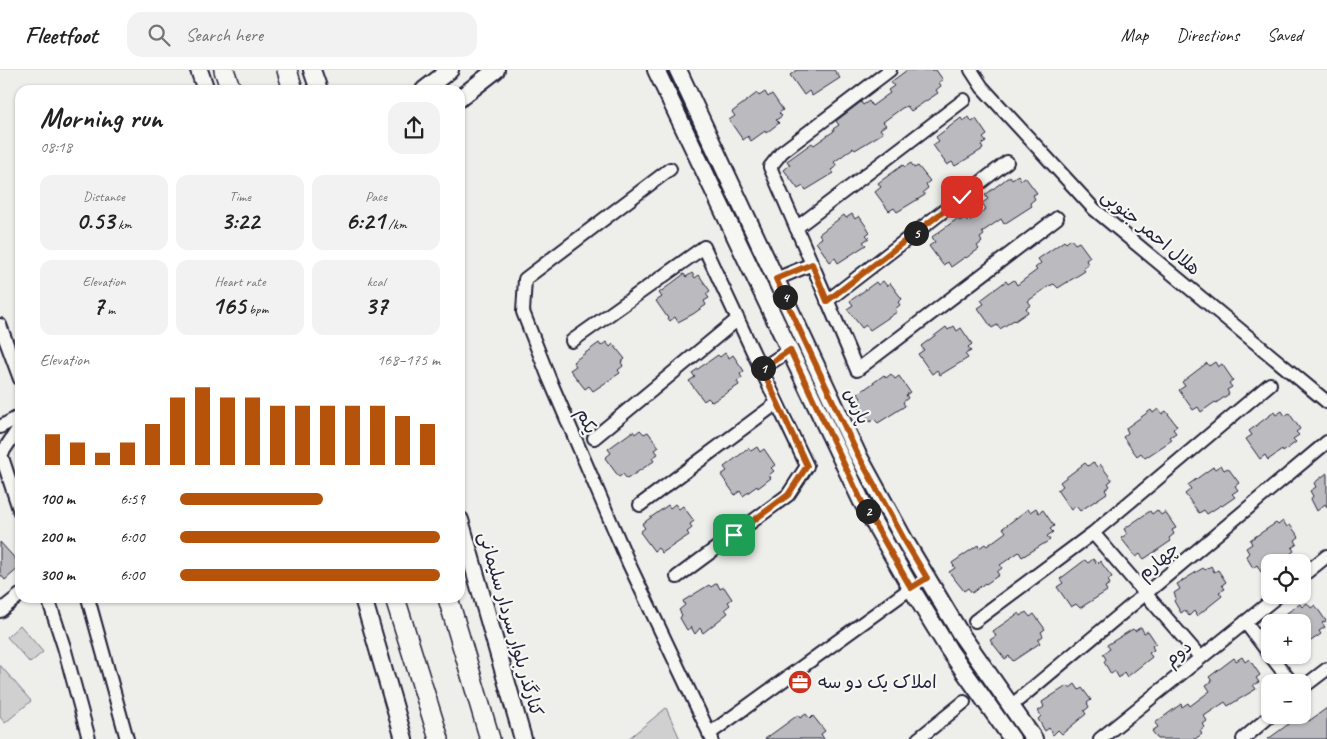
<!DOCTYPE html>
<html lang="en">
<head>
<meta charset="utf-8">
<style>
	body { margin:0; font-family:Caveat,"Playpen Sans Arabic",sans-serif; background:#f2f2f2; color:#222; height:100vh; display:flex; flex-direction:column; font-size:19px; white-space:nowrap }
	* { box-sizing:border-box; margin:0 }
	p { font-size:16px; color:#767676 }
	.icon { flex:none; width:28px; height:28px; fill:none; stroke:currentColor; stroke-width:2; stroke-linecap:round; stroke-linejoin:round }
	.map { position:relative; flex:1; overflow:hidden }
	.drawer { position:absolute; left:15px; top:15px; width:450px; height:518px; display:flex; flex-direction:column; background:#fff; border-radius:15px; box-shadow:0 1px 4px #0004 }
	.drawer>* { flex:none }
	.controls { position:absolute; left:1261px; top:484px; display:grid; gap:10px }
	.controls a { display:grid; place-items:center; width:50px; height:50px; border-radius:10px; background:#fff; box-shadow:0 1px 4px #0004; font-size:25px }
	.pin { position:absolute; display:grid; place-items:center; width:42px; height:42px; color:#fff; margin:-21px; border-radius:10px; box-shadow:0 2px 8px #0006 }
	.km { position:absolute; width:25px; height:25px; margin:-12px; border-radius:50%; background:#222; color:#fff; font-size:14px; line-height:25px; text-align:center }
	.round { display:grid; place-items:center; flex:none; width:52px; height:52px; border-radius:15px; background:#f2f2f2 }
	.headline { display:flex; align-items:center; justify-content:space-between; height:85px; padding:0 25px }
	h1 { font-size:28px; font-weight:700; line-height:38px }
	.figures { display:grid; grid-template-columns:repeat(3,1fr); gap:8px; height:85px; padding:5px 25px }
	.figures div { display:grid; align-content:center; border-radius:12px; background:#f2f2f2; text-align:center }
	.figures b { font-size:25px; font-weight:700 }
	.figures small { font-size:14px; font-weight:400 }
	.figures p { font-size:14px }
	.chart { height:140px; padding:10px 25px }
	.chart p { display:flex; justify-content:space-between }
	.chart svg { width:100%; height:90px; margin-top:5px; stroke:#b45309; stroke-width:6 }
	ul { padding:0 25px; list-style:none; font-size:16px }
	li { display:grid; grid-template-columns:80px 60px 1fr; align-items:center; height:38px }
	li i { height:12px; border-radius:6px; background:#b45309 }
	header { display:flex; align-items:center; gap:30px; box-sizing:border-box; height:70px; padding:0 25px; background:#fff; border-bottom:1px solid #e0e0e0 }
	header strong { font-size:24px }
	nav { display:flex; gap:28px; margin-inline-start:auto; font-size:18px }
	.search { width:350px; height:45px; background:#f2f2f2; display:flex; align-items:center; gap:12px; box-sizing:border-box; padding:0 18px; border-radius:15px; color:#767676; font-size:19px }
	.map>svg:first-child { display:block }
	.green { fill:#d0d0d1; stroke:#797986 }
	.building { fill:#bbbbbf; stroke:#22223b }
	.lines { fill:none; stroke-linecap:round; stroke-linejoin:round }
	.minor-casing { stroke:#22223b; stroke-width:16 }
	.tertiary-casing { stroke:#22223b; stroke-width:20 }
	.secondary-casing { stroke:#22223b; stroke-width:22 }
	.minor { stroke:#f6f6f2; stroke-width:12 }
	.tertiary { stroke:#f6f6f2; stroke-width:16 }
	.secondary { stroke:#f6f6f2; stroke-width:19 }
	.route-casing { stroke:#fff; stroke-width:10 }
	.route { stroke:#b45309; stroke-width:6 }
	.labels { text-anchor:middle; stroke-width:4.5; stroke-linejoin:round; paint-order:stroke }
	.street-label { font-size:18px; fill:#22223b; stroke:#f6f6f2 }
	.poi-label { font-size:18px; fill:#22223b; stroke:#f6f6f2; text-anchor:start }
</style>
</head>
<body>
<header>
<strong>Fleetfoot</strong>
<div class="search"><svg class="icon" aria-label="search" viewBox="0 0 24 24"><circle cx="10" cy="10" r="6"/><path d="M15 15l6 6"/></svg>Search here</div>
<nav><a>Map</a><a>Directions</a><a>Saved</a></nav>
</header>
<div class="map">
<svg width="1327" height="669" viewBox="0 0 1327 669">
	<rect width="100%" height="100%" fill="#eeeeeb"/>
	<filter id="ink" filterUnits="userSpaceOnUse"><feTurbulence type="fractalNoise" baseFrequency=".02" numOctaves="2"/><feDisplacementMap in="SourceGraphic" scale="10" xChannelSelector="R" yChannelSelector="G"/><feConvolveMatrix kernelMatrix="1 2 1 2 8 2 1 2 1" color-interpolation-filters="sRGB"/></filter>
	<g filter="url(#ink)">
		<!-- green -->
		<path class="green" d="M20 555 43 582 30 593 7 567Z
			M0 595 31 631 5 653 0 647Z
			M666 638 680 669H628Z"/>
		<!-- building -->
		<path class="building" d="M797 0H834L840 8 812 26 809 21 804 25 790 5Z
			M907 0H936L943 10 939 12 941 16 936 20 938 23 911 41 907 36 902 38 883 52 886 55 880 59 883 63 855 80 853 78 834 92 837 96 831 100 834 103 806 120 803 116 798 119 784 100 790 95 787 91 812 73 814 75 834 61 833 59 839 55 836 51 861 32 863 35 869 31 872 36 890 23 888 20 894 16 891 12Z
			M765 22 768 27 772 24 783 40 779 43 782 46 776 50 779 53 766 63 765 61 751 71 748 66 743 70 729 50 735 46 732 42 757 23 759 26Z
			M969 47 972 52 976 49 987 65 983 68 986 72 981 75 983 79 955 96 952 92 947 95 933 75 939 71 936 67 961 48 963 51Z
			M911 93 914 98 918 96 930 111 926 114 928 118 923 122 925 125 897 142 894 138 889 141 875 122 881 117 878 113 903 95 905 97Z
			M1018 105 1021 110 1025 107 1037 123 1033 125 1035 129 1030 133 1032 136 1004 154 1001 149 982 162 984 165 980 168 982 172 977 176 979 179 966 188 965 187 951 197 948 192 943 195 929 176 935 172 932 167 957 149 960 151 965 148 968 152 986 139 982 133 988 129 985 125 1010 106 1012 109Z
			M852 144 855 149 859 146 870 162 866 165 869 168 863 172 866 175 838 193 835 188 830 192 816 172 822 168 819 164 844 145 846 148Z
			M1071 169 1075 174 1079 172 1090 187 1086 190 1088 194 1083 198 1085 201 1058 218 1054 214 1049 216 1028 231 1031 235 1026 238 1028 242 1015 251 1014 250 1000 259 997 255 992 258 978 238 984 234 981 230 1006 211 1008 214 1014 210 1017 215 1037 200 1035 198 1041 193 1038 189 1064 171 1066 173Z
			M692 203 695 208 699 205 710 221 706 224 709 228 704 231 706 235 693 244 678 252 675 247 670 251 656 231 662 227 659 223 684 204 686 207Z
			M883 211 887 216 890 213 902 229 898 232 900 235 895 239 897 242 870 260 866 255 862 258 847 239 853 235 850 231 876 212 878 215Z
			M954 256 957 261 961 258 972 274 968 277 971 281 965 284 968 288 940 305 937 300 932 304 918 284 924 280 921 276 946 257 948 260Z
			M606 272 610 277 613 274 625 289 621 292 623 296 618 300 620 303 593 321 589 316 585 319 570 300 576 296 573 292 599 273 601 276Z
			M725 283 729 288 733 285 744 301 740 304 742 308 737 311 739 315 712 332 708 328 704 331 689 311 695 307 692 303 718 285 720 287Z
			M1215 292 1218 297 1222 294 1233 310 1229 313 1232 317 1227 320 1229 324 1216 333 1215 332 1201 342 1198 337 1193 340 1179 320 1185 316 1182 312 1207 293 1209 296Z
			M891 304 895 309 899 306 910 322 906 325 908 328 903 332 905 336 878 353 874 349 870 352 855 332 861 328 858 324 884 305 886 308Z
			M1158 339 1162 344 1166 341 1177 356 1173 359 1176 363 1170 367 1172 370 1145 388 1141 383 1137 386 1123 367 1128 363 1126 358 1151 340 1153 343Z
			M1282 341 1285 346 1289 343 1300 359 1296 362 1299 365 1293 369 1296 372 1283 382 1282 380 1268 390 1265 385 1260 389 1246 369 1252 365 1249 361 1274 342 1276 345Z
			M640 360 644 364 648 362 659 377 655 380 658 384 652 388 654 391 627 409 623 404 619 407 605 388 611 383 608 379 633 361 635 364Z
			M757 377 760 382 764 379 775 395 771 398 774 401 769 405 771 408 758 418 757 416 743 426 740 421 735 425 721 405 727 401 724 397 749 378 751 381Z
			M1093 392 1097 397 1100 394 1112 410 1108 413 1110 416 1105 420 1107 423 1080 441 1076 436 1071 440 1057 420 1063 416 1060 412 1085 393 1088 396Z
			M1221 395 1224 400 1228 398 1239 413 1235 416 1238 420 1232 424 1235 427 1222 436 1221 435 1207 444 1204 440 1199 443 1185 424 1191 419 1188 415 1213 397 1215 399Z
			M1327 403V437L1325 434 1317 441 1311 429 1313 426 1310 421 1316 417 1314 413Z
			M675 434 679 439 683 436 694 451 690 454 692 458 687 462 689 465 662 483 658 478 654 481 640 462 645 458 642 454 668 435 670 438Z
			M1036 438 1039 443 1043 440 1054 456 1050 459 1053 462 1047 466 1050 470 1022 487 1019 482 1000 495 1002 498 997 502 999 505 986 514 985 513 972 523 968 518 964 521 949 502 955 498 952 493 978 475 979 478 985 474 987 476 1006 462 1003 458 1028 439 1030 442Z
			M1157 440 1161 445 1165 442 1176 458 1172 460 1174 464 1169 468 1171 471 1144 489 1140 484 1136 487 1121 468 1127 464 1124 459 1150 441 1152 444Z
			M1283 451 1287 457 1290 455 1299 467 1295 470 1297 474 1292 478 1294 481 1280 492H1270L1261 502 1257 495 1253 498 1246 486 1249 483 1246 478 1252 474 1250 470 1276 453 1278 455Z
			M0 472 20 494V497L5 510 0 504Z
			M1093 489 1097 494 1100 491 1112 507 1108 510 1110 514 1105 517 1107 521 1080 538 1076 534 1071 537 1057 517 1063 513 1060 509 1085 490 1088 493Z
			M1211 496 1214 502 1218 500 1226 512 1222 515 1225 519 1219 522 1222 526 1197 546 1194 541 1189 546 1185 540 1181 543 1174 531 1176 528 1174 523 1180 519 1177 514 1203 498 1205 500Z
			M717 513 720 519 724 517 732 529 728 532 730 535 725 539 728 543 703 563 700 558 695 564 691 557 687 560 680 548 682 545 679 540 685 535 683 531 709 515 711 517Z
			M1307 533 1311 538 1315 535 1326 551 1322 553 1325 557 1319 561 1321 564 1308 573 1302 565V552H1274L1300 534 1302 537Z
			M1026 542 1030 547 1034 544 1045 559 1041 562 1043 566 1038 570 1040 573 1013 591 1009 586 1005 589 990 570 996 566 993 561 1019 543 1021 546Z
			M1141 557 1144 563 1148 561 1156 573 1152 576 1154 580 1149 583 1152 587 1127 607 1124 602 1119 608 1115 601 1111 604 1104 592 1106 589 1103 584 1110 579 1107 575 1133 559 1135 561Z
			M1242 587 1245 592 1249 589 1260 605 1256 608 1259 612 1253 615 1256 619 1228 636 1225 632 1204 646 1207 651 1203 654 1205 657 1200 661 1202 664 1195 669H1158L1152 661 1158 657 1155 653 1181 634 1182 637 1188 633 1190 636 1210 621 1206 615 1212 611 1209 607 1234 588 1236 591Z
			M1075 614 1079 620 1082 618 1091 630 1087 633 1089 637 1084 641 1086 644 1062 664 1058 660 1053 665 1049 658 1045 661 1038 649 1041 646 1038 641 1044 637 1042 632 1067 616 1070 618Z
			M1327 638V669H1268L1297 648 1300 650 1305 647 1309 651Z
			M806 644 810 649 813 646 825 661 821 664 824 669H765L798 645 800 648Z"/>
		<g class="lines">
			<!-- minor casing -->
			<g class="minor-casing">
				<path id="minor" d="M971 0 982 17 1094 139 1327 332
					M670 99 525 209 523 242 549 308 629 494 712 669
					M796 158 964 30
					M812 194 857 300 1057 148
					M776 209 812 194 770 97 782 82 890 0
					M827 231 1007 92
					M0 255 20 309
					M572 271 704 177 761 299
					M0 357 20 346
					M594 368 738 249
					M0 381 20 442
					M0 386 20 356
					M640 435 777 333
					M1302 506 1327 486
					M677 507 788 425 807 396 761 299 790 280
					M48 528 64 577 89 669
					M88 528 127 669
					M0 541 20 525
					M975 551 1093 463
					M1245 552 1270 585
					M1270 585 1291 612
					M1201 588 1093 463 1270 314
					M1302 618 1327 599
					M1011 636 1327 372
					M709 664 911 518
					M918 669 964 632
					M1100 669 1279 525
					M1243 669 1271 645"/>
			</g>
			<!-- tertiary casing -->
			<g class="tertiary-casing">
				<path id="tertiary" d="M199 0 206 20
					M312 0 319 20
					M656 0 861 430 911 518 949 580 1012 669
					M678 0 857 383 905 471 960 563 1034 669
					M424 20 450 0
					M460 28 496 0
					M460 450 523 669
					M363 528 404 669"/>
			</g>
			<!-- secondary casing -->
			<g class="secondary-casing">
				<path id="secondary" d="M224 0 231 20
					M287 0 293 20
					M395 528 439 669
					M448 528 490 669"/>
			</g>
			<!-- minor -->
			<use href="#minor" class="minor"/>
			<!-- tertiary -->
			<use href="#tertiary" class="tertiary"/>
			<!-- secondary -->
			<use href="#secondary" class="secondary"/>
		</g>
	</g>
	<g class="lines" filter="url(#ink)">
		<!-- route casing -->
		<g class="route-casing">
			<path id="route" d="M734 465 788 425 807 396 762 299 790 280 861 430 911 518 927 508 905 471 857 383 776 209 812 194 827 231 962 127"/>
		</g>
		<!-- route -->
		<use href="#route" class="route"/>
	</g>
	<!-- icons -->
	<defs>
		<g id="office-disc" transform="scale(1.25)"><circle r="9.5" fill="#c8321e" stroke="#f6f6f2"/><path d="M-6-3h4V-5.5h4V-3h4V5H-6ZM-1-4.5V-3h2v-1.5ZM-6 0V1H6V0Z" fill="#fff"/></g>
	</defs>
	<g fill-rule="evenodd">
		<use href="#office-disc" x="800" y="612"/>
	</g>
	<g class="labels">
		<!-- street labels -->
		<g class="street-label">
			<text transform="translate(1151 162) rotate(40)" y="6">هلال احمر جنوبی</text>
			<text transform="translate(857 336) rotate(65)" y="6">پارس</text>
			<text transform="translate(587 351) rotate(67)" y="6">یکم</text>
			<text transform="translate(1158 491) rotate(-40)" y="6">چهارم</text>
			<text transform="translate(511 554) rotate(74)" y="6">کنارگذر بلوار سردار سلیمانی</text>
			<text transform="translate(1178 583) rotate(-39)" y="6">دوم</text>
		</g>
		<!-- poi labels -->
		<g class="poi-label">
			<text x="818" y="618">املاک یک دو سه</text>
		</g>
	</g>
</svg>
<div class="controls">
<a><svg class="icon" aria-label="locate" viewBox="0 0 24 24"><circle cx="12" cy="12" r="6"/><path d="M12 2v4M12 18v4M2 12h4M18 12h4"/></svg></a>
<a>+</a>
<a>−</a>
</div>
<div class="pin" style="left:734px;top:465px;background:#1e9e55"><svg class="icon" aria-label="arrive" viewBox="0 0 24 24"><path d="M6 21V4h12l-3 4 3 4H6"/></svg></div>
<div class="pin" style="left:962px;top:127px;background:#d93025"><svg class="icon" aria-label="check" viewBox="0 0 24 24"><path d="M5 12l5 5 9-10"/></svg></div>
<b class="km" style="left:763px;top:298px">1</b>
<b class="km" style="left:868px;top:441px">2</b>
<b class="km" style="left:785px;top:227px">4</b>
<b class="km" style="left:916px;top:163px">5</b>
<section class="drawer">
<div class="headline"><div><h1>Morning run</h1><p>08:18</p></div><a class="round"><svg class="icon" aria-label="share" viewBox="0 0 24 24"><path d="M12 15V3M7 8l5-5 5 5M5 13v7h14v-7"/></svg></a></div>
<div class="figures">
<div><p>Distance</p><b>0.53<small> km</small></b></div>
<div><p>Time</p><b>3:22</b></div>
<div><p>Pace</p><b>6:21<small> /km</small></b></div>
</div>
<div class="figures">
<div><p>Elevation</p><b>7<small> m</small></b></div>
<div><p>Heart rate</p><b>165<small> bpm</small></b></div>
<div><p>kcal</p><b>37</b></div>
</div>
<div class="chart"><p><span>Elevation</span>168–175 m</p>
<svg viewBox="0 0 160 44" preserveAspectRatio="none"><path d="M5 44V29M15 44V33M25 44V38M35 44V33M45 44V24M55 44V11M65 44V6M75 44V11M85 44V11M95 44V15M105 44V15M115 44V15M125 44V15M135 44V15M145 44V20M155 44V24"/></svg>
</div>
<ul>
<li><b>100 m</b>6:59<i style="width:55%"></i></li>
<li><b>200 m</b>6:00<i style="width:100%"></i></li>
<li><b>300 m</b>6:00<i style="width:100%"></i></li>
</ul>
</section>
</div>
</body>
</html>
